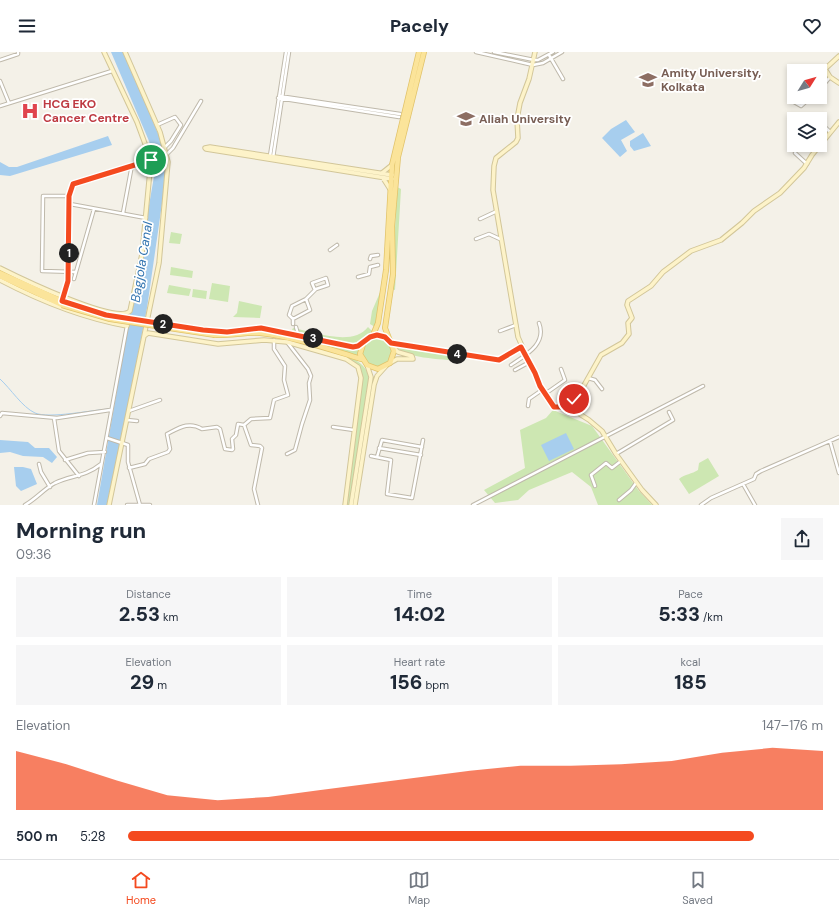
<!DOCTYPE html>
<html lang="en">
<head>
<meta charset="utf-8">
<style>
	body { margin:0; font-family:"DM Sans",sans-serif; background:#f6f6f7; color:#1f2937; height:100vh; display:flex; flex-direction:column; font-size:15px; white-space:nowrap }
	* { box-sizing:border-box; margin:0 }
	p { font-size:13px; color:#747a83 }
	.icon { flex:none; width:22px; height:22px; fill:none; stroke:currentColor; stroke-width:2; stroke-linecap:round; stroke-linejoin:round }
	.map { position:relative; height:453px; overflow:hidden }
	.drawer { display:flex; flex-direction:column; background:#fff; flex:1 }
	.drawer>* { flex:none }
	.needle { width:26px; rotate:53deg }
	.fabs { position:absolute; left:787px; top:12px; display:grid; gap:8px }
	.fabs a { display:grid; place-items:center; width:40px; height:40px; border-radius:0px; background:#fff; box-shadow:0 2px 6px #0003; font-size:20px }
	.pin { position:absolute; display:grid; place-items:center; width:34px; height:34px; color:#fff; margin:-17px; border:2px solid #fff; border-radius:50%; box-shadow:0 1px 4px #0007 }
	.km { position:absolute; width:20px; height:20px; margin:-10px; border-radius:50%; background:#222; color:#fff; font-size:11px; line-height:20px; text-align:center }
	.round { display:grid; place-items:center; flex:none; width:42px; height:42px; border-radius:0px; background:#f6f6f7 }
	.summary { display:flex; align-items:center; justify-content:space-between; height:68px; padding:0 16px }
	h1 { font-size:22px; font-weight:800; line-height:30px }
	.stats { display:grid; grid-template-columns:repeat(3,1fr); gap:6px; height:68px; padding:4px 16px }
	.stats div { display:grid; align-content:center; border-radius:0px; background:#f6f6f7; text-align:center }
	.stats b { font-size:20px; font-weight:800 }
	.stats small { font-size:11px; font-weight:400 }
	.stats p { font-size:11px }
	.chart { height:112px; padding:8px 16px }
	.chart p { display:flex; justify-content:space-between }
	.chart svg { width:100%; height:72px; margin-top:4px; fill:#f44a1f; opacity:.7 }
	ul { padding:0 16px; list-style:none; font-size:13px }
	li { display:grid; grid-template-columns:64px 48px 1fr; align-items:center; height:30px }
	li i { height:10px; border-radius:5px; background:#f44a1f }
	header { display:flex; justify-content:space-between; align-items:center; height:52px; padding:0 16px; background:#fff; font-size:18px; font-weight:800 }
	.menu { display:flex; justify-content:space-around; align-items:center; height:56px; border-top:1px solid #e0e1e3; background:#fff; font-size:11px; color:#747a83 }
	.menu a { display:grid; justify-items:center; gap:2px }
	.menu .selected { color:#f44a1f }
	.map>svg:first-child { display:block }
	.green { fill:#cde7b2 }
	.water { fill:#a7ceee }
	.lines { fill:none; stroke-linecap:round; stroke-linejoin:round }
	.stream { stroke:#a7ceee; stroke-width:1 }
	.street-casing { stroke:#bfb9ab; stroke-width:4.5 }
	.secondary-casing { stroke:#d2c699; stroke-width:5.5 }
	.primary-casing { stroke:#e1c36a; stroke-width:6 }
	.street { stroke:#fff; stroke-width:2.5 }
	.secondary { stroke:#fdf3c9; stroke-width:3.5 }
	.primary { stroke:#fbe49a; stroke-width:4.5 }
	.primary-bridge-casing { stroke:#e1c36a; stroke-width:6; stroke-linecap:butt }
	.primary-bridge { stroke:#fbe49a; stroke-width:4.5 }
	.route-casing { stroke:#fff; stroke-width:8 }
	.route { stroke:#f44a1f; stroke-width:5 }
	.labels { text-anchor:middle; stroke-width:3.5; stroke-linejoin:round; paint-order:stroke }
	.education-label { font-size:12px; font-weight:bold; fill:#785e54; stroke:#fff; text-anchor:start }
	.health-label { font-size:12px; font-weight:bold; fill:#be3a42; stroke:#fff; text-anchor:start }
	.water-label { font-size:13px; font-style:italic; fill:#3375b0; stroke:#fff }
</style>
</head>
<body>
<header><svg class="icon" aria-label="menu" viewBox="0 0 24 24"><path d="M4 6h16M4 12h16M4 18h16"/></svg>Pacely<svg class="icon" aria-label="heart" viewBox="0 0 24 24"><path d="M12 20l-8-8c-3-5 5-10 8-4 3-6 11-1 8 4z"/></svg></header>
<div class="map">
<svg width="839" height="453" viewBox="0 0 839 453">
	<rect width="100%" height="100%" fill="#f4f1e8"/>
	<!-- green -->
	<path class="green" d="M397 135 401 137 395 238 392 237Z
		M171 180 182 182 180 192 169 191Z
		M171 215 193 219 192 226 170 223Z
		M212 231 230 234 228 250 209 247Z
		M169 233 191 237 189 244 167 241Z
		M193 237 207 239 206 247 192 245Z
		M381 238 376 274 375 275 370 272 372 259Z
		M239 249 262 254 260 266 233 265 237 261Z
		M368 275 372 279C366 286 359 291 349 292L292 278 293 276C314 280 353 295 368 275Z
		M285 281 338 295H358V304Z
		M362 300a15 15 0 1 1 30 0a15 15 0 1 1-30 0Z
		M394 292 407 297 457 304 460 307 459 309C443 307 402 307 394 292Z
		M328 299C345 304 363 306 369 324L349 453H347L362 330 356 312Z
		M553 358 592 374 639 439 652 453H598L591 435 572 420 529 438 518 448 495 451 484 438 525 416 520 378 546 366Z
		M708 406 719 424 689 442 679 427C685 422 692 422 698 418L699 411Z"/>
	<!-- water -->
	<path class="water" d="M111 0H124L162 91 168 110 147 256 109 453H97L156 113 149 89Z
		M626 68 635 80 621 88 627 99 620 105 602 86 611 77Z
		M643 81 651 94 634 99 630 94V89Z
		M108 84 112 93 10 124 0 123V110L9 115H17Z
		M566 381 574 397 549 409 541 393Z
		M0 388 28 390 35 396H49L57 405 52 411 43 405 23 404 10 400 0 401Z
		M14 415H23L31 417 37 432 21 439 16 434Z"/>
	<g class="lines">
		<!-- stream -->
		<path class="stream" d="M0 327C11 337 22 355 35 361 49 367 92 358 109 357"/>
		<!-- street casing -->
		<g class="street-casing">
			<path id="street" d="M476 0 533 13 543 11 562 0
				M494 0 534 8H538L553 0
				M549 3 563 27
				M0 8 18 2V0
				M0 29 9 51
				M820 37 830 25
				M279 44 400 62
				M278 46 399 65
				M794 50 801 54 811 45
				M0 54 112 19
				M812 67H813
				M820 70 830 80
				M157 73 175 65 181 73 171 89 165 95
				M795 101 807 112
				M167 102 173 96 201 49
				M270 104 286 0
				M273 106 289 0
				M69 144H43L42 219 76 220
				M70 152 146 166
				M123 161 132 113
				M480 167 495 160
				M476 187 489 182 500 187
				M330 198 337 193
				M370 207 371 204 378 203
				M358 225 369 222 370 215 378 213
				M74 227 94 157
				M63 246 68 229 69 144 73 131 151 108
				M293 267 289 263 292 254 306 247
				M293 272V267L310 258 306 247 316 237 328 233 326 226 312 231 315 238
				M296 275 298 282
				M500 279 516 273
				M511 313C526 303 547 292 539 271
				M515 318 526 312
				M588 326 595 328 602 337
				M545 342 565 328 561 317
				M528 354 529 347 542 338
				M129 359 160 348
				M0 364 2 361 57 366 110 358
				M54 366 59 399 79 424
				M127 368 137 369
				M244 373 251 393 260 394 262 396 254 437 258 453
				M333 375 354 378
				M107 386 128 393V410L140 453
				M830 389 839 421
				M379 396 421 403
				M287 402 295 398 302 372 310 348 309 331 311 324 308 317 287 290
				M616 402 673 368 669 360
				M371 404 391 408 387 442 412 446 423 388
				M377 405 382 388 422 395
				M65 408 88 401 105 400
				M39 412 41 420 50 435
				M129 416 145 412 149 407 168 400 170 397 167 382C179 376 189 369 202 377L217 375 220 377 225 397 232 398 233 397 232 387 236 383 238 372 244 373 251 367 270 366 274 348 288 343 284 328 285 314 274 297V288
				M743 432 755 453
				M595 434 591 423 606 411 612 416 621 409
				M619 448 631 438 636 431
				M25 453C36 447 45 436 55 431 72 423 85 425 101 412
				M94 453 127 274
				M127 453H150
				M473 453 703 334
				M701 453 711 446 754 427 756 422 761 419 839 385"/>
		</g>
		<!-- secondary casing -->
		<g class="secondary-casing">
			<path id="secondary" d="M125 0 160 80 168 110 159 211 144 284
				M535 0 529 27 520 51 517 67 518 86 516 90 496 106 494 114 493 138 518 285 539 332 552 353 560 356 570 352 583 335 601 303 622 291 629 282 628 271 632 266 627 253 628 249 651 234 663 220 691 199 721 188 742 171 754 159 780 141 804 116 812 103 839 70
				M839 4 825 17 830 25 839 31
				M382 121 392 113
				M392 123 210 95 205 96 206 97 392 127
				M383 126 390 137
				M0 216C18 225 116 273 130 259L142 202 151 108 137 70 104 0
				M0 228C40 249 82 266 127 274L128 268
				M391 291 499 308 521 295
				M390 311 397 307H413L412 304 398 300 394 296
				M567 354 589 368 602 379 616 402 642 438 656 453
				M109 453 144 284 148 281 218 292 264 288 287 290 346 307 358 315 361 326 345 453
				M351 453 371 325 367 313
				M355 453 374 333 377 324 386 314"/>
		</g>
		<!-- primary casing -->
		<g class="primary-casing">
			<path id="primary" d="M0 221 62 249
				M0 224 62 253
				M214 279 227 280 261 276 353 295C366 292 373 277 388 287
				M215 283C230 284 245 280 260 281 295 285 328 297 361 307
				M373 283 378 271 386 218 392 113 419 0
				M364 289 360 302 367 313 378 317 390 311 394 299 385 276 393 222 392 174 398 105 424 0"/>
		</g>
		<!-- street -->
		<use href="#street" class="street"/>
		<!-- secondary -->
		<use href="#secondary" class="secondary"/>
		<!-- primary -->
		<use href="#primary" class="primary"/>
		<!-- primary-bridge casing -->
		<g class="primary-bridge-casing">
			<path id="primary-bridge" d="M63 250 107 263 214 279
				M62 253 110 267 215 283"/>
		</g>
		<!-- primary-bridge -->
		<use href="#primary-bridge" class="primary-bridge"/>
	</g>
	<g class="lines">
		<!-- route casing -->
		<g class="route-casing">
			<path id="route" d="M151 108 73 132 69 144 68 229 62 249 106 263 203 278 227 280 261 276 353 295 358 294 370 285 377 283 385 285 391 291 499 308 521 295 535 321 540 334 554 355H565L574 347"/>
		</g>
		<!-- route -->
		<use href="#route" class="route"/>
	</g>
	<!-- icons -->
	<defs>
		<g id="university-bare" transform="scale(1.38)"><path d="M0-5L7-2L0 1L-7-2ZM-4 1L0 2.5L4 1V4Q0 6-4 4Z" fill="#8d6e63" stroke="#fff" stroke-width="2.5" paint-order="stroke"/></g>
		<g id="hospital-bare" transform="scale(1.38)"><path d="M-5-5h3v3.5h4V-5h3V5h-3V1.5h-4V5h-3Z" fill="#e0444e" stroke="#fff" stroke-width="2.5" paint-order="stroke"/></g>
	</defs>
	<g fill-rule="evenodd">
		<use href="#university-bare" x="648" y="28"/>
		<use href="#hospital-bare" x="30" y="59"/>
		<use href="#university-bare" x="466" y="67"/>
	</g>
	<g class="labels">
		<!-- education labels -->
		<g class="education-label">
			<text x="661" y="25">Amity University,<tspan x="661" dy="14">Kolkata</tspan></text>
			<text x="479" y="71">Aliah University</text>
		</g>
		<!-- health labels -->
		<g class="health-label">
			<text x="43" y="56">HCG EKO<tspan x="43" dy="14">Cancer Centre</tspan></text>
		</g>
		<!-- water labels -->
		<g class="water-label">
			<text transform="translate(141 210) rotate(-81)" y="5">Bagjola Canal</text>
		</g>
	</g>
</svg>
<div class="fabs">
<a><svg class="needle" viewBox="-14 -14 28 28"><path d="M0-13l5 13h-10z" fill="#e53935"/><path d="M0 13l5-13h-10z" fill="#747a83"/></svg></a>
<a><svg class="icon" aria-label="layers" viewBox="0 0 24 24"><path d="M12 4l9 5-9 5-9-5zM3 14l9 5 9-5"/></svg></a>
</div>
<div class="pin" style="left:151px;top:108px;background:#1e9e55"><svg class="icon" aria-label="arrive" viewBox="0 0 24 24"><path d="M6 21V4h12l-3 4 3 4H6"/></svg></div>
<div class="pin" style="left:574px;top:347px;background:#d93025"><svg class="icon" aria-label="check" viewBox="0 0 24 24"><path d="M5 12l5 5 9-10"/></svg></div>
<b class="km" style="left:69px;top:201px">1</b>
<b class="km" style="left:163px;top:272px">2</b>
<b class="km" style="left:313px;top:286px">3</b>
<b class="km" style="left:457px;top:302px">4</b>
</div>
<section class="drawer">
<div class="summary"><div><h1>Morning run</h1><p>09:36</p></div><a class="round"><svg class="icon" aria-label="share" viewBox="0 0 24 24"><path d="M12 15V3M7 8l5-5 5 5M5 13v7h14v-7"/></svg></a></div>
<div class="stats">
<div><p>Distance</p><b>2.53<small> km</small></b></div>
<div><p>Time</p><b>14:02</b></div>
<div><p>Pace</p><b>5:33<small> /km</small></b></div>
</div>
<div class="stats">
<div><p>Elevation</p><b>29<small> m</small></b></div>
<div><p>Heart rate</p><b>156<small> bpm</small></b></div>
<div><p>kcal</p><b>185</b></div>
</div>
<div class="chart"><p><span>Elevation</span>147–176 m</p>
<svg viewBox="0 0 160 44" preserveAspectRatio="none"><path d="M0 44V8L10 16L20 26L30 35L40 38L50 36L60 32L70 28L80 24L90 20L100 17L110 17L120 16L130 14L140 9L150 6L160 8V44z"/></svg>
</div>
<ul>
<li><b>500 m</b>5:28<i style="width:90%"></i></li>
</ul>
</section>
<nav class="menu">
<a class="selected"><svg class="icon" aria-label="home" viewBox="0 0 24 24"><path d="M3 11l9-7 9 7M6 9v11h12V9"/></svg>Home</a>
<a><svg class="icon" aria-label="map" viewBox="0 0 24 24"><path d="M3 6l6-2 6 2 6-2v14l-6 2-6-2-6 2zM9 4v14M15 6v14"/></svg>Map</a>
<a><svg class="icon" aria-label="saved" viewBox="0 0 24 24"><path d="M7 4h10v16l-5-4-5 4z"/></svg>Saved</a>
</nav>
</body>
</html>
